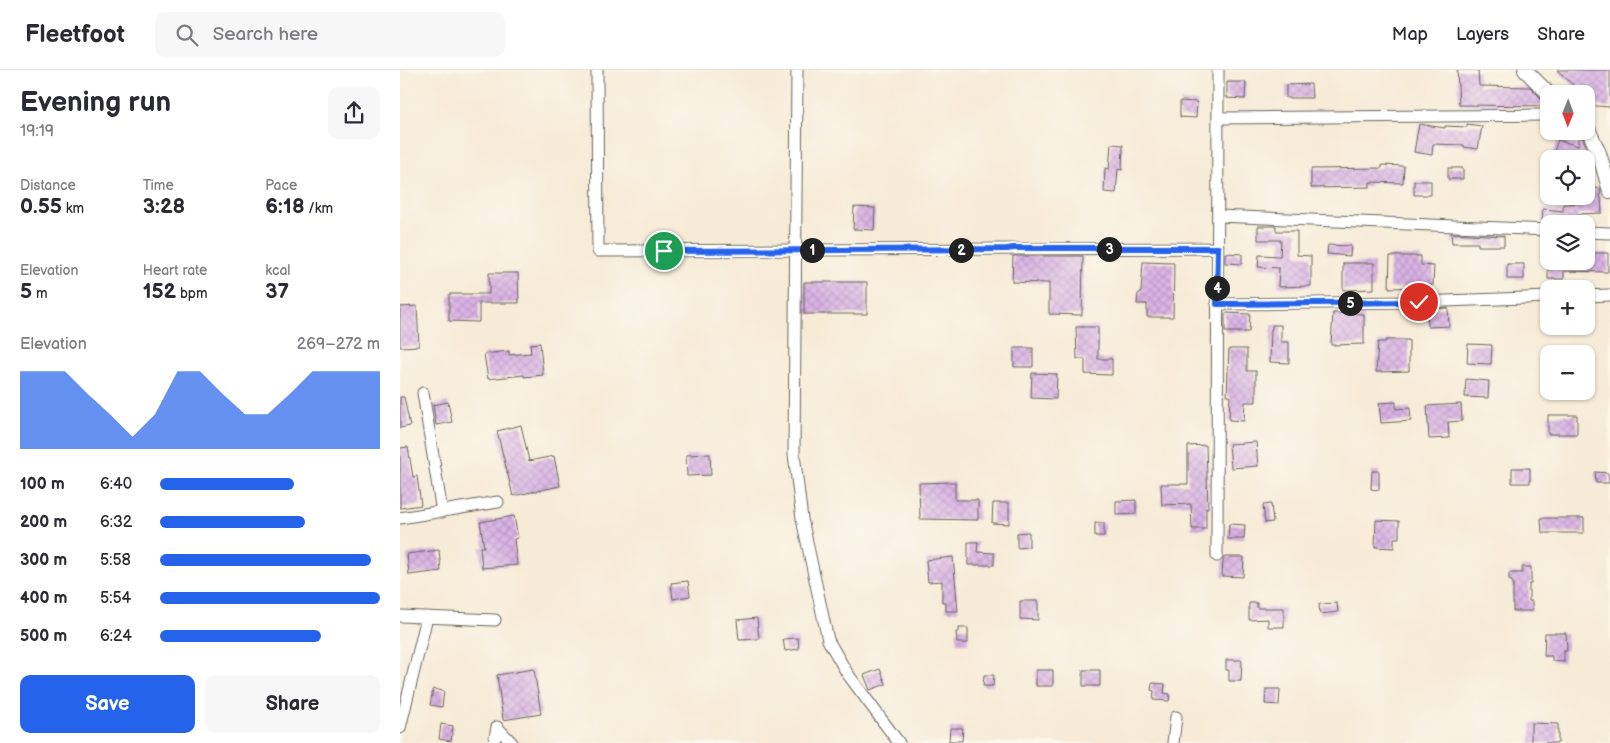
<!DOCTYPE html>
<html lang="en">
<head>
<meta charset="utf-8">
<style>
	body { margin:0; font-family:"Balsamiq Sans",sans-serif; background:#f7f7f7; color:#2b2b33; height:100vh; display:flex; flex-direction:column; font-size:19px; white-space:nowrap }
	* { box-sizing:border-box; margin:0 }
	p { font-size:16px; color:#7c7c81 }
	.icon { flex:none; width:28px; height:28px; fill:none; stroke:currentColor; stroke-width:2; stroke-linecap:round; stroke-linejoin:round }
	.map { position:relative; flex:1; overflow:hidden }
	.sheet { display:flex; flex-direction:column; background:#fff; width:400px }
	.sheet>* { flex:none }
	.needle { width:32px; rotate:181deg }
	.buttons { position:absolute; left:1140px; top:15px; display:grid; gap:10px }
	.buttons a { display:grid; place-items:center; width:55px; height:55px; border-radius:10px; background:#fff; box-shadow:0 1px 4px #0004; font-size:25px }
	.pin { position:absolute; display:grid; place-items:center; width:42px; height:42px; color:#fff; margin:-21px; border:2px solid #fff; border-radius:50%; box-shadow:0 1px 5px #0007 }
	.km { position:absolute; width:25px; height:25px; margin:-12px; border-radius:50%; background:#222; color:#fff; font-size:14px; line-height:25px; text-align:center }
	.round { display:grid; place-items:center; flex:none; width:52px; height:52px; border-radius:10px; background:#f7f7f7 }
	.headline { display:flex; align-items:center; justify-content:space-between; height:85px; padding:0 20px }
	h1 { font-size:28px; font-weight:800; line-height:38px }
	.stats { display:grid; grid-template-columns:repeat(3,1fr); gap:8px; height:85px; padding:5px 20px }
	.stats div { display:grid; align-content:center }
	.stats b { font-size:21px; font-weight:800 }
	.stats small { font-size:14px; font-weight:400 }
	.stats p { font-size:14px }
	.chart { height:140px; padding:10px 20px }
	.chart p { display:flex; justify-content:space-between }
	.chart svg { width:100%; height:90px; margin-top:5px; fill:#2563eb; opacity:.7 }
	.button { display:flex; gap:10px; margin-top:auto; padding:10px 20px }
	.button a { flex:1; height:58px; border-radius:10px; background:#2563eb; color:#fff; font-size:20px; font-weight:800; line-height:58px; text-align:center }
	.button a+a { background:#f7f7f7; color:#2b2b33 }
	ul { padding:0 20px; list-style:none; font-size:16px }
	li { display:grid; grid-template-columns:80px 60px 1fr; align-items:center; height:38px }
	li i { height:12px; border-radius:6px; background:#2563eb }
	header { display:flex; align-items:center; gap:30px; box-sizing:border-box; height:70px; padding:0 25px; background:#fff; border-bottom:1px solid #e1e1e2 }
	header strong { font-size:24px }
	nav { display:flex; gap:28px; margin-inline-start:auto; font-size:18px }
	.search { width:350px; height:45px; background:#f7f7f7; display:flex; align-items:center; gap:12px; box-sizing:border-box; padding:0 18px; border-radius:10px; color:#7c7c81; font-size:19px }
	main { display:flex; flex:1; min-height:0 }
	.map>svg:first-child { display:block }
	.building { fill:url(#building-cross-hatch) }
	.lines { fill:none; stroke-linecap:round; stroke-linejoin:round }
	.minor-casing { stroke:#68645d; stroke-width:13 }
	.tertiary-casing { stroke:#68645d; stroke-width:16 }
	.minor { stroke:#fff; stroke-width:11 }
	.tertiary { stroke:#fff; stroke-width:14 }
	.route-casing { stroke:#fff; stroke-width:10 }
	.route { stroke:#2563eb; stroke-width:6 }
</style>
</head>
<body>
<header>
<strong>Fleetfoot</strong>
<div class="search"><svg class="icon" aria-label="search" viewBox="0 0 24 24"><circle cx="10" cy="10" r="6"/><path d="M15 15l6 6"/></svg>Search here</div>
<nav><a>Map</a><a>Layers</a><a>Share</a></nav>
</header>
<main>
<section class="sheet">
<div class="headline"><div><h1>Evening run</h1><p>19:19</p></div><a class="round"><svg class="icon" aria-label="share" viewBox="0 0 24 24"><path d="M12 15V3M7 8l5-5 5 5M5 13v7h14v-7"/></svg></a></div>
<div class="stats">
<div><p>Distance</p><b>0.55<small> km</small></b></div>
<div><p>Time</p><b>3:28</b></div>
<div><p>Pace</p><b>6:18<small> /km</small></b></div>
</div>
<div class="stats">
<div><p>Elevation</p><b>5<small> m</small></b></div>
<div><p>Heart rate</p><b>152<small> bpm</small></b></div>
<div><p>kcal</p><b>37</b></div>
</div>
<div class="chart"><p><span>Elevation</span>269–272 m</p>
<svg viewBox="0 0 160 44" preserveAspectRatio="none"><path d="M0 44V6L10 6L20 6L30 17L40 27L50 38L60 27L70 6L80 6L90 17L100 27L110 27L120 17L130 6L140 6L150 6L160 6V44z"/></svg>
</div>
<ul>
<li><b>100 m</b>6:40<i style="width:61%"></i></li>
<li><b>200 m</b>6:32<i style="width:66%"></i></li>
<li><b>300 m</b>5:58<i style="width:96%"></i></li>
<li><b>400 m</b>5:54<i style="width:100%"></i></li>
<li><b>500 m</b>6:24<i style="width:73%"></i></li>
</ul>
<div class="button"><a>Save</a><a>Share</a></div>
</section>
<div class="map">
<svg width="1210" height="673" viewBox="0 0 1210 673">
	<defs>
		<pattern id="building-cross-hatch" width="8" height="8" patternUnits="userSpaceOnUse" patternTransform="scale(1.25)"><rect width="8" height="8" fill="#d9b3e4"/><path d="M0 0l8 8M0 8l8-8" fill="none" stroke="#ba99c3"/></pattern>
	</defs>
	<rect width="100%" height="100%" fill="#fbf7ec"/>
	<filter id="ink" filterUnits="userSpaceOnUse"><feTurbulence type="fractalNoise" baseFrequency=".02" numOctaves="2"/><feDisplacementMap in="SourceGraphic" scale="10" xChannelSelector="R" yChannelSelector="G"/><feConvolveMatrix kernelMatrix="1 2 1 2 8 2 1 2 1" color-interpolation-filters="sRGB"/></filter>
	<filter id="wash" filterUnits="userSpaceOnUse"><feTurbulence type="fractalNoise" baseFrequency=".0096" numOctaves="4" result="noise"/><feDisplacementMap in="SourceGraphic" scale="20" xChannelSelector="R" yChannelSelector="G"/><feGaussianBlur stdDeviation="1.12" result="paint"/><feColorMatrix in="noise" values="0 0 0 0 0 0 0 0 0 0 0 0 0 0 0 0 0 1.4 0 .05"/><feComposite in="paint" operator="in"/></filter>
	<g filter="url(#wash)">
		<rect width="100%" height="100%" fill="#f6ebd7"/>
		<g id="blocks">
			<!-- building -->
			<path class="building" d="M1057 0H1078L1079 16 1130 17 1143 30 1149 33V36L1059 35Z
				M1157 0H1210V37L1196 36 1186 27V24H1183Z
				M827 12H846L845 29 827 28Z
				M911 14 912 28H886V15Z
				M780 31 797 32 796 48 780 47Z
				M1019 54 1045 58V56L1067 57V54L1082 56 1078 79 1064 77V75L1033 74 1032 85 1014 82Z
				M1178 66 1182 67 1190 85 1174 86 1173 89H1151L1158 70 1178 76Z
				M711 74 723 75 722 100 718 99 716 123 704 122 705 98 709 99Z
				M982 95 1004 96 1003 113 970 112V117L911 118V99L982 98Z
				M1048 98H1063V109H1048Z
				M1014 111H1031V125H1014Z
				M1189 118H1200L1202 143 1178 144V151H1170V153L1142 151 1143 139 1163 141V134L1190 133Z
				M454 137 475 138 474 160 453 159Z
				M858 156H876V161H897V185L911 186V216L878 217 879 198 858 197 859 185 880 186 881 170H858Z
				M1051 163 1104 166V176H1078V173H1052Z
				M928 175 951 176 950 186 927 184Z
				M825 183 842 184V194L825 193Z
				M1192 183H1208V202L1164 201V209H1148V191H1192Z
				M613 186H683L682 245 649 244V213L612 212Z
				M990 186H1021V195L1034 196 1033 215H1021V217L989 218Z
				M743 192 774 193 773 247H747V234H737L738 224 741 222Z
				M943 193H974V219L943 220Z
				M1107 194H1124V209H1107Z
				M89 203H118L119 233H79V252L49 251V224H89Z
				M404 212H467V244H404Z
				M17 236 19 276 0 277V237Z
				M1048 238 1049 256 1028 257 1027 239Z
				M825 243 850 244 849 262H825Z
				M933 243 964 244V274L931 275Z
				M872 255H881V272H889V293L870 292 871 259H872Z
				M676 257H698V289H712V305L685 304V289H677Z
				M986 270H1009V301L976 302 978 272H986Z
				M140 273 143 305 124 307V305L88 309 84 284 109 281V285L131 283 130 274Z
				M1068 274 1092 275 1091 294 1067 293Z
				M614 278H633V297H614Z
				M829 279H847V301H856V332H845L844 351 829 350 830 326H827Z
				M632 303 657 304 656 329 631 328Z
				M1066 309 1089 311 1088 328 1065 327Z
				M0 327H4L10 356 0 358Z
				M48 332 52 352 36 355 33 335Z
				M996 332V339L1010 338 1011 351 981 353 979 333Z
				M1061 334 1062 351 1048 352 1049 368 1029 369 1027 336Z
				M1148 345H1177V364H1148Z
				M121 355 129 391 154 386 160 416 113 426 97 361Z
				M856 372 858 396 831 398 829 374Z
				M806 375 808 438H806V459H792L791 434 762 435 761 414H788V376Z
				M8 377 13 407 17 406 21 435 0 438V378Z
				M310 384 311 405 287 406 286 385Z
				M1112 398H1130V413H1112Z
				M972 401H979V420L971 419Z
				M1195 402 1208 403 1209 413H1196Z
				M555 412V430H578V450L520 449 519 413Z
				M736 430V444L716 445V431Z
				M593 433H609V454L592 453Z
				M871 434 873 452 865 453 863 435Z
				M114 446 118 468 114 469 117 495 82 498 80 477H84L80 452Z
				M1141 448H1184V463H1142Z
				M976 450 999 451V468H994V478L975 477Z
				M695 453H704V466H695Z
				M829 454 845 455 844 469H828Z
				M629 462V477L617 478V463Z
				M568 472H578L577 482 594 483V495H568Z
				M39 480 41 501 9 505 7 484Z
				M553 487 558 541H546V532H542V511L528 512 526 490Z
				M824 487H844L843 507 822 506 823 491Z
				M1122 497H1131V514H1129V531H1132V541H1113V512L1109 510V503H1122Z
				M288 511 290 526 273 529 271 513Z
				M620 531H638V550L620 549Z
				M849 533H857V538H884V557H868V549L849 550Z
				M937 533 938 542 920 544 919 534Z
				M357 548 359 569 339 570 337 550Z
				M559 558H568V573H557L556 562H559Z
				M1145 563H1166L1167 581H1164V592L1152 591V586H1144Z
				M398 568 399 579 385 581 383 569Z
				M826 590H842L841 611H829V600H826Z
				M134 599 141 644 103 650 97 605Z
				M480 599 486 614 470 620 464 605Z
				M636 600H653V616H636Z
				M683 600H700V616H683Z
				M584 605H594L593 616H583Z
				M752 613 765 614 764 623 770 624 769 631 753 630 754 621 751 620Z
				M33 619 44 621 42 637 30 635Z
				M866 619H880L879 635 865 634Z
				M1131 653 1158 654V673H1131Z
				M41 654 53 656 51 671 39 669Z
				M550 658H563L562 671H549Z"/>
		</g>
	</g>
	<g filter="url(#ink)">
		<use href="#blocks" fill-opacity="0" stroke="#68645d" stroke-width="1"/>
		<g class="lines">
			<!-- minor casing -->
			<g class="minor-casing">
				<path id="minor" d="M197 0 198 181 817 178
					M397 0 394 384 402 449 428 570 447 603 499 673
					M818 48 1149 45
					M818 146 1149 160
					M1186 162 1210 163
					M1186 226 1210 225
					M817 234 1019 232 1149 227
					M23 323 42 442
					M0 448 98 432
					M817 486 818 0
					M0 546 95 550
					M97 657 112 673
					M0 658 27 547
					M94 673 97 657
					M773 673 776 647"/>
			</g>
			<!-- tertiary casing -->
			<g class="tertiary-casing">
				<path id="tertiary" d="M1125 0 1149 24
					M1186 59 1189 61 1199 83 1210 121"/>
			</g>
			<!-- minor -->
			<use href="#minor" class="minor"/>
			<!-- tertiary -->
			<use href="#tertiary" class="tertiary"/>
		</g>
	</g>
	<g class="lines" filter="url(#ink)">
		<!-- route casing -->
		<g class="route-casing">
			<path id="route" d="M264 181 607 179 614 178H818L817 234 1019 232"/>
		</g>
		<!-- route -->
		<use href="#route" class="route"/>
	</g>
</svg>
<div class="buttons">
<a><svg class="needle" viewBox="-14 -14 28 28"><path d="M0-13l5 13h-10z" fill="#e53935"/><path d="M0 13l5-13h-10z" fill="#7c7c81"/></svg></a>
<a><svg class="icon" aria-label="locate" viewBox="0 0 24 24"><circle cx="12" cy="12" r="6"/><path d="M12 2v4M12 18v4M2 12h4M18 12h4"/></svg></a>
<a><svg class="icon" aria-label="layers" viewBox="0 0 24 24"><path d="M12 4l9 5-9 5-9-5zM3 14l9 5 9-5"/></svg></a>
<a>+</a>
<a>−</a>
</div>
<div class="pin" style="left:264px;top:181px;background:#1e9e55"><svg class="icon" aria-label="arrive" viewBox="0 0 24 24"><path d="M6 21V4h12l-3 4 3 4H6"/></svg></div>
<div class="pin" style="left:1019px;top:232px;background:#d93025"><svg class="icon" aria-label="check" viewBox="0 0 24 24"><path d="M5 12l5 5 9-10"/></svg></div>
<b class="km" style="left:412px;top:180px">1</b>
<b class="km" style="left:561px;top:180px">2</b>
<b class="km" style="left:709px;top:179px">3</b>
<b class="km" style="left:817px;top:218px">4</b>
<b class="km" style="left:950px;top:233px">5</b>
</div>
</main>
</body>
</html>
